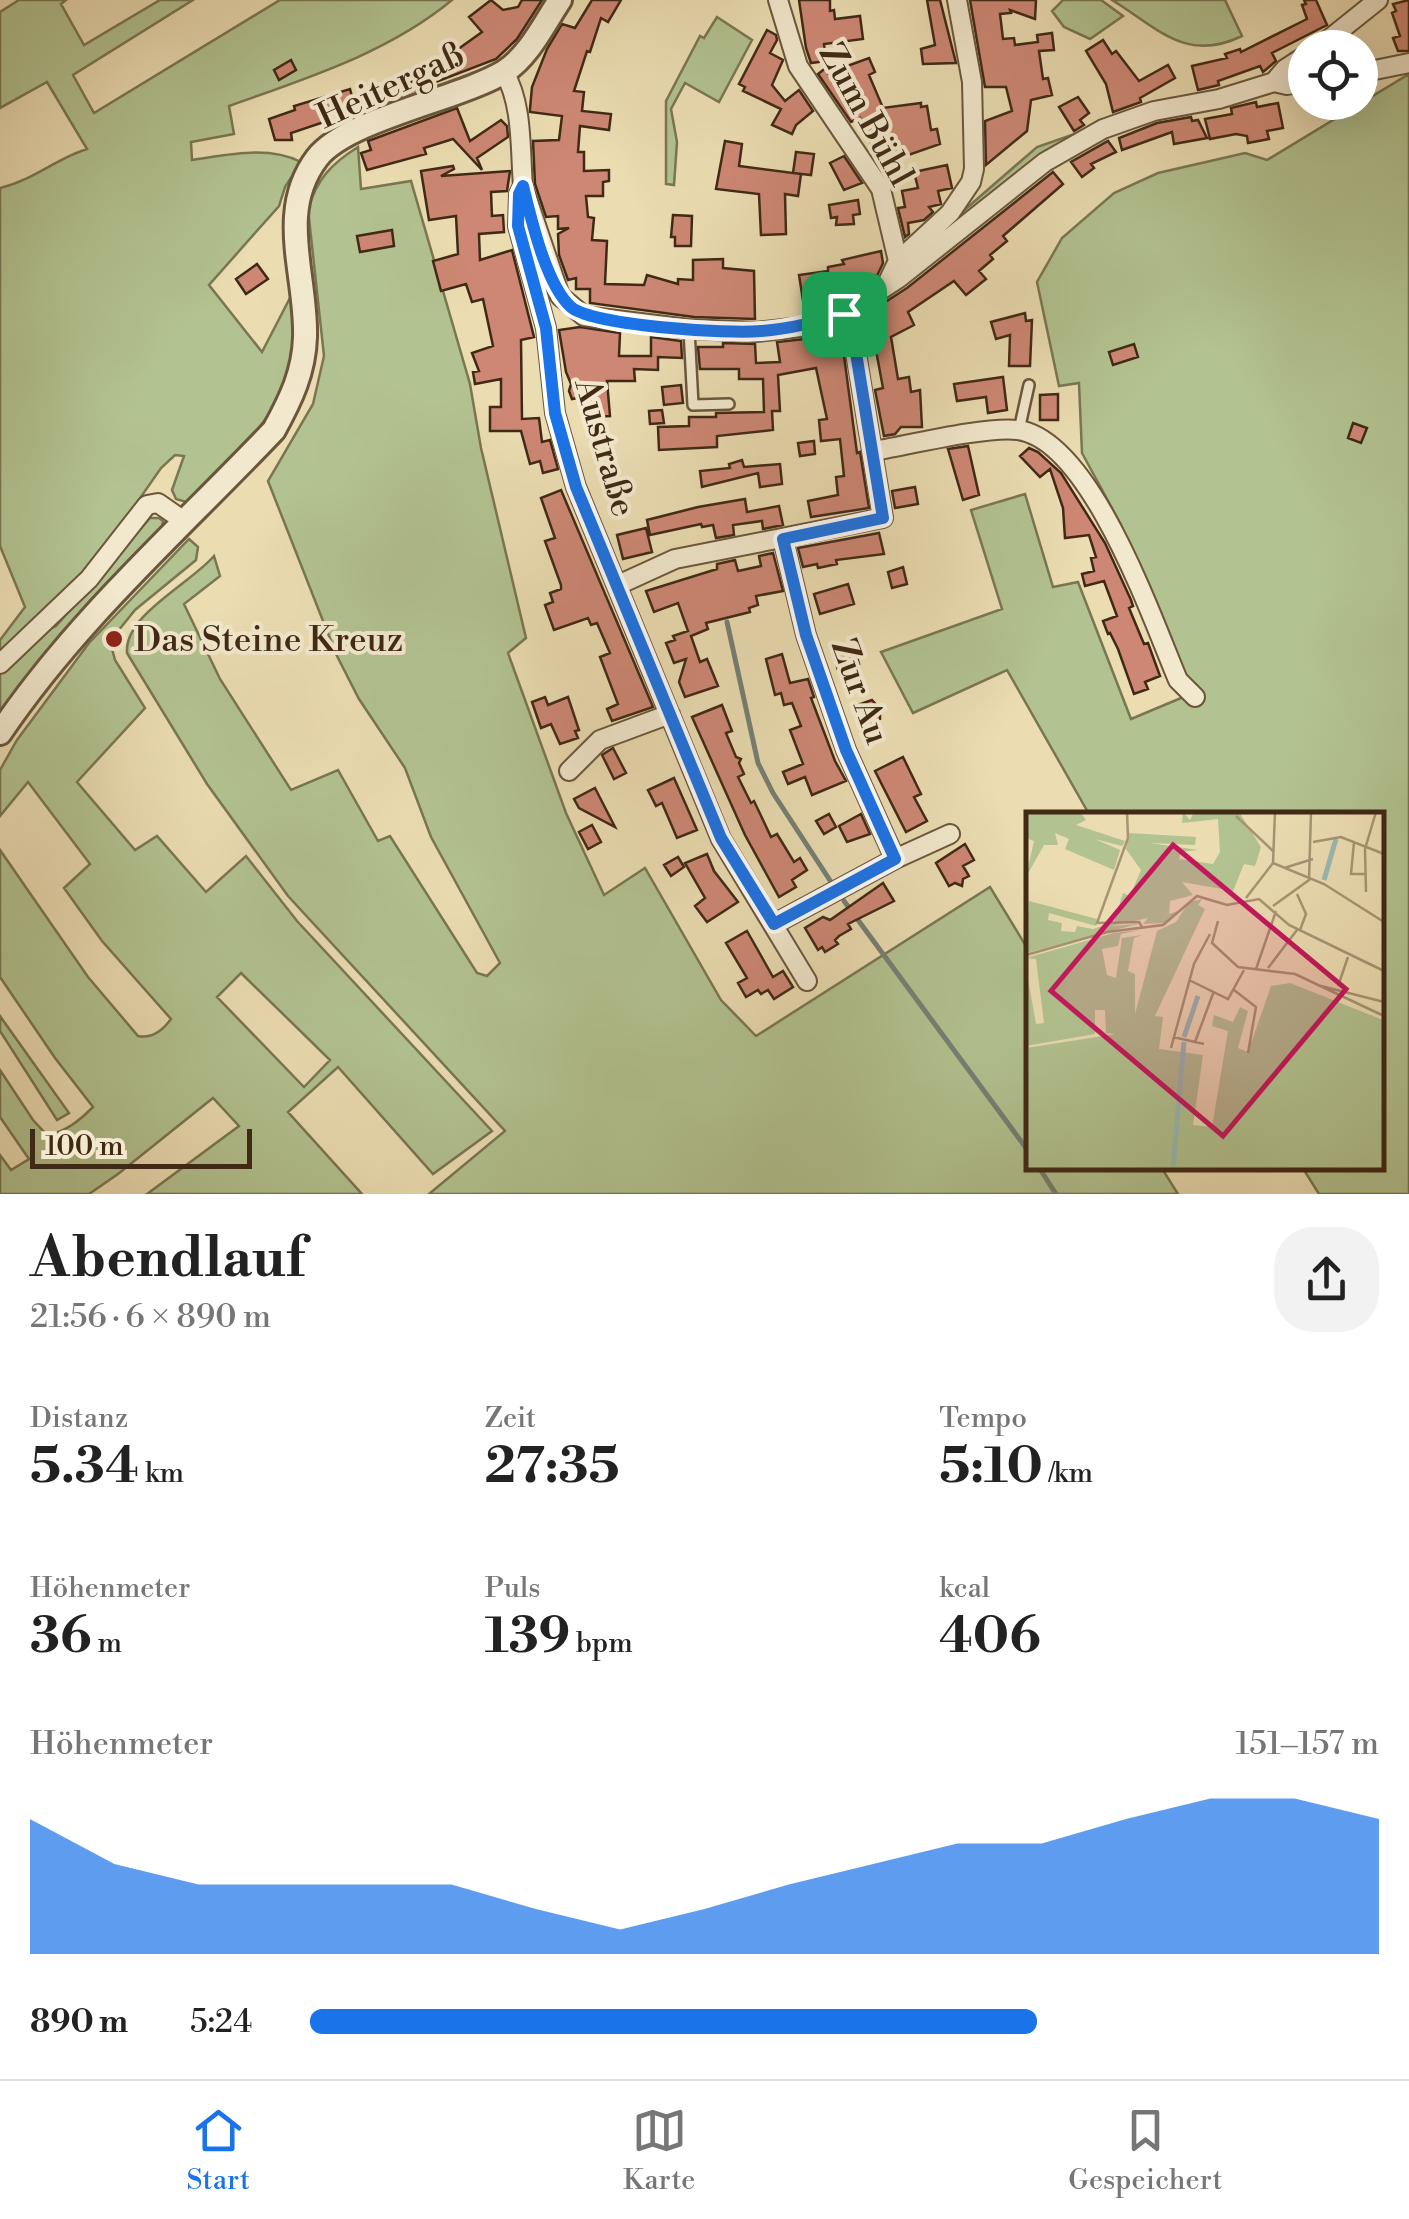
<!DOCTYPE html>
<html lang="de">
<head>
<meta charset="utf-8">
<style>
	body { margin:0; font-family:"Libre Bodoni",serif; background:#f2f2f2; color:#222; height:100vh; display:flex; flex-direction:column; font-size:38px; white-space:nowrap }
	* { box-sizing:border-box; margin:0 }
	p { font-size:32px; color:#767676 }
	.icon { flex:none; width:55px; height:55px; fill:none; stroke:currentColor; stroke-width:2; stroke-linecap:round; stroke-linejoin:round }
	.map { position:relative; height:1194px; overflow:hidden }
	.sheet { display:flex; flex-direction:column; background:#fff; flex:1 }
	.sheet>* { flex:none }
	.tools { position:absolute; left:1288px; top:30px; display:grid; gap:20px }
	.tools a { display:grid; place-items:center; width:90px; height:90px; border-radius:50%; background:#fff; box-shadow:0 10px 40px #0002; font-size:50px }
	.scale { position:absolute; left:30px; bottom:25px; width:222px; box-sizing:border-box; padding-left:10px; border:5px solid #402915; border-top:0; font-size:28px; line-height:35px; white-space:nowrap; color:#402915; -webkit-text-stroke:8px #f2e8cd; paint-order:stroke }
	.pin { position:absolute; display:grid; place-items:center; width:85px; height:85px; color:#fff; margin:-42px; border-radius:20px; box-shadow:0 5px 15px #0006 }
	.round { display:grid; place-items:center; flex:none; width:105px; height:105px; border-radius:40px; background:#f2f2f2 }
	.summary { display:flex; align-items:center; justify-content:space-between; height:170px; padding:0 30px }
	h1 { font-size:55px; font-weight:700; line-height:75px }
	.stats { display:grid; grid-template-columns:repeat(3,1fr); gap:15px; height:170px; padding:10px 30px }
	.stats div { display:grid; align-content:center }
	.stats b { font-size:50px; font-weight:700 }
	.stats small { font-size:28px; font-weight:400 }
	.stats p { font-size:28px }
	.chart { height:280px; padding:20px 30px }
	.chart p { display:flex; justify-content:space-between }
	.chart svg { width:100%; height:180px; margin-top:10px; fill:#1a73e8; opacity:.7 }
	ul { padding:0 30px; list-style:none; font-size:32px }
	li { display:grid; grid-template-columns:160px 120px 1fr; align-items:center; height:75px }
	li i { height:25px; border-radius:12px; background:#1a73e8 }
	.tabs { display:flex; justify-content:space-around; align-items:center; height:140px; border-top:2px solid #e0e0e0; background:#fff; font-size:28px; color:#767676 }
	.tabs a { display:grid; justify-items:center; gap:5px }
	.tabs .active { color:#1a73e8 }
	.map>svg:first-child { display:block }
	.green { fill:#b2c290; stroke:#797652; stroke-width:2.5; fill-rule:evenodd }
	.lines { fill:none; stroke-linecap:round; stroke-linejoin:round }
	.stream { stroke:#758074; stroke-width:5 }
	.building { fill:#cd8774; stroke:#402915; stroke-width:2.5 }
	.service-casing { stroke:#6b563c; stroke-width:14 }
	.minor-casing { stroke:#6b563c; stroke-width:22 }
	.tertiary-casing { stroke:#6b563c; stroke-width:28 }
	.service { stroke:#f2e8cd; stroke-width:9 }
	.minor { stroke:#f2e8cd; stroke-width:18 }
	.tertiary { stroke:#f2e8cd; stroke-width:22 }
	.route-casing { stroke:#fff; stroke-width:20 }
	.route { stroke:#1a73e8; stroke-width:12 }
	.poi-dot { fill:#8f2418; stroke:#f2e8cd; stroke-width:4 }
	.labels { text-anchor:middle; stroke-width:8; stroke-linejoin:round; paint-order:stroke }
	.street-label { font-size:35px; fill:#402915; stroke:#f2e8cd }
	.poi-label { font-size:35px; fill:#402915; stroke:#f2e8cd; text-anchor:start }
	.inset-river { fill:none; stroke:#99bab3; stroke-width:5 }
	.inset-road { fill:none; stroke:#a79473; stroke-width:2.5 }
	.view { fill:#c2185b; fill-opacity:0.15; stroke:#c2185b; stroke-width:5 }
	.inset-edge { fill:none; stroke:#402915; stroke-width:5 }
</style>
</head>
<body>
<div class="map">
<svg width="1409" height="1194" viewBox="0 0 1409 1194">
	<rect width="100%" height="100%" fill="#ebdcb2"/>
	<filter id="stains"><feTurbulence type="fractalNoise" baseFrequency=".002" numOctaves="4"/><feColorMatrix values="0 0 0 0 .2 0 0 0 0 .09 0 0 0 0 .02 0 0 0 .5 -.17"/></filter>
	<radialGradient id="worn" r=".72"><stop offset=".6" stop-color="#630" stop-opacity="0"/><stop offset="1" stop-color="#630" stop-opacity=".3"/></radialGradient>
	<!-- green -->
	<path class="green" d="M19 0H66L61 4 84 45 160 0H193L73 75 94 113 280 0H452C388 53 307 78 229 106L234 134 191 142 192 160C227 155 268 145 301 162L285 187 279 206 209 285 262 352 291 296C310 388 256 433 200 494L186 502 176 499 172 490 184 456 175 455 161 468 97 560 0 659V640L25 607 0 546V188C34 180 57 158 87 149L47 82 0 108V12Z
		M1063 0H1101L1123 16 1090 39 1064 27 1052 11Z
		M1112 0H1225L1242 36C1186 63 1159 29 1112 0Z
		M717 17 752 40 719 102 685 83 671 109 677 142 674 185 666 184V101L700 36 704 38Z
		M1409 74V1194H1319L1302 1167 1382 1166V814H1089L1007 670 913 713 881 652 1002 609 971 510 1025 494 1053 587 1078 582 1131 719 1193 693 1120 523 1082 453 1079 383 1059 386 1037 282 1062 238 1114 193 1158 173 1245 153 1267 160Z
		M1089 129 908 259 1037 147Z
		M358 147 361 189 411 181 470 384 481 448 526 638 508 653 566 813 604 895 645 868 721 1000 756 1036 990 887 1029 951V1166L1161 1167 1178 1194H429L505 1131 288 896 207 784 127 653C124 615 190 584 214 556L220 576 184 604 220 679 291 790 338 770 378 841 390 836 477 973 487 976 500 963 431 837 405 768 359 699 336 654 268 481 313 404 324 356 308 209C317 179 331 164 358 147Z
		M150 518H159L163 521 162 530 61 635 0 716V670L44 632 56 626Z
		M189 539 198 547 196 560 135 610 110 641 115 660 145 708 77 782 135 850 157 836 206 892 246 856 297 921 492 1131 433 1174 338 1067 288 1112 362 1194H147L239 1126 213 1098 118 1174 89 1194H0V1155L11 1170 29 1159 0 1117V1070L33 1120 47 1135C66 1132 80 1120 93 1107L55 1058 0 977V850L88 977 138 1036C153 1039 163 1030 171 1019L102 941 64 888 90 864 28 782 0 816V770L17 740 89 643ZM241 973 330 1060 304 1087 217 997Z
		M0 1016 69 1113 57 1120 0 1031Z"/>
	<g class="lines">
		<!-- stream -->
		<path class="stream" d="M727 622 758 763 773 793 833 885
			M844 901 1029 1152
			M1038 1166 1056 1194"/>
	</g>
	<!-- building -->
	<path class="building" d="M491 0 503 10 518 7 522 0H542L517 39 496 59 397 97 394 89 422 78 423 81 447 69 445 65 453 61 450 55 482 32 469 17Z
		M592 0H621L608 22 601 18 590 52 587 51 574 91 584 92 582 111 611 114 609 130 580 126 578 152H584V171L609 170V181L603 182V196H586L588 217 594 218 592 240 607 241 605 284 644 285 647 275 678 284V279L693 280V260L723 259V268L754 271 755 319 694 317 590 303V289H576V278L568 280 559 255 558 234 569 228 558 229V216L546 217 535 184 533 141 559 140 562 116 530 112V109L532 87 547 49 562 24 575 28Z
		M799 0H830V11L834 10 835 19 860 16 863 39 824 44 826 61 811 63 806 48Z
		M927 0H940L956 63 923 64 921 49 935 45Z
		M970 0H1036L1035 19 1010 10 1011 13 1000 14 1003 39 1014 38 1015 45 1038 42 1037 35 1052 33 1054 50 1039 51 1043 79 1048 78 1052 95 1031 100 1027 131 986 165 985 121 1012 111 1006 87H985Z
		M1304 0H1316L1327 25 1272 53 1276 61 1263 72 1260 66 1218 81 1219 85 1198 90 1192 66 1227 58 1225 54 1240 49 1241 52 1307 19 1302 5 1306 4Z
		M1409 0V51H1398L1393 38 1400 36 1392 13 1396 11 1393 4Z
		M767 30 776 35 777 40 770 53 783 60 772 85 785 101 799 90 813 111 796 125 792 134 772 125 781 109 743 91 745 87 739 84Z
		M1103 40 1112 54 1116 51 1139 81 1168 65 1175 78 1140 98 1141 102 1113 112 1106 84 1086 51Z
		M869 58 875 72 869 75 883 108 921 103V107L927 106 931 130 937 129 940 144 880 165 860 118 851 122 818 74 827 67 828 73Z
		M291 60 296 70 279 80 274 70Z
		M350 89 354 104 324 113 327 121 291 133 292 140H275L269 119 295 110 294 106Z
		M1078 97 1089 113 1080 120 1084 125 1074 131 1059 107Z
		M1256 102 1257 107 1278 103 1283 128 1267 131 1269 139 1248 143 1247 136 1236 134 1210 139 1205 119 1232 114 1231 108Z
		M457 108 470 141 501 120 507 126 508 137 477 158 482 170 453 139 424 148 426 154 367 170 361 153 371 150 368 141Z
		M1191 117 1192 121 1198 120 1207 138 1174 144 1172 132 1122 150 1119 138 1157 123Z
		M725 141 742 144 739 166 801 174 798 196 785 194 786 234 761 235 759 194 716 189Z
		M1108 141 1116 152 1091 164 1094 168 1082 177 1071 162Z
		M796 152 814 154 811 175 793 173Z
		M844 156 862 183 844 190 830 163Z
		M947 165 952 188 938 191 941 204 929 207 933 212 924 220 908 223 909 234 905 237 898 208 905 207 902 191 918 188 914 172Z
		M453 166 454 169 441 176 510 171 507 191 491 192 492 216 503 215 504 232 479 234 480 260 512 250 534 337 521 340 522 419 539 418 542 442 550 440 558 469 543 473 540 461 530 464 521 431H490V407H501V379L475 384 473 372 479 371 472 353 493 346 483 299 472 302 466 284 441 291 433 261 458 254 456 216 429 220 421 171Z
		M1053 172 1063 184 1003 236 1007 241 990 255 993 259 979 271 986 279 966 295 954 281 908 312 914 325 891 337 898 379 909 377 911 392 920 390 922 427H901L895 434 884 436 875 390 883 388 875 345 867 346 859 319 907 288Z
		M858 200 860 214 853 215 854 224 836 225 837 217 831 218 829 205Z
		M673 215 692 216 691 246H675V237H671Z
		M392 230 394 246 360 252 357 236Z
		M881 251 883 263 876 278 839 303 805 313 799 275 828 271V267L844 264 842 260Z
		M257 264 268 279 246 294 236 279Z
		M1025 313 1026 321 1032 320 1030 366H1009L1010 335 996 339 991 322Z
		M580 327 620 333 619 356H651V337L681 341 682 358 658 357V370L634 369 635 381H607L610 416 594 417 593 398 586 402 584 397 572 399 569 391 571 384 566 372 559 330Z
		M836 330 844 356 857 453 860 452 869 508 811 517 808 501 838 495 836 477 844 476 840 439 821 441 819 420 827 419 816 368 778 375 780 411H772L773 430 717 436V447L659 450 658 427 689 426V417H716V413L764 412 763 379H739V369H700L698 347H723V343L755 344 756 363 780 362 777 342 805 339Z
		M1134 344 1138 357 1113 365 1109 352Z
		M1003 377 1007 410 988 413 986 397 957 401 954 384Z
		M681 385 683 403 664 405 662 387Z
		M1058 394V420H1040V395Z
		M662 410 664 423 650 424 649 411Z
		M1353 423 1367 428 1361 443 1348 438Z
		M814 441 815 454 800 456 798 443Z
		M968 446 979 495 963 500 948 449Z
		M1029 448 1038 452 1061 473 1105 543 1131 600 1133 606 1129 608 1144 644 1148 643 1160 676 1145 682 1148 689 1134 694 1118 649 1110 633 1108 634 1103 621 1117 616 1104 581 1085 586 1082 574 1094 571 1091 558 1096 557 1089 535 1065 538 1063 508 1050 469 1040 477 1020 456Z
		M742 460 744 467 780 464 782 484 760 487 758 473 702 487 700 471 730 468 729 464Z
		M915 487 918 504 895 508 892 491Z
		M561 490 653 707 612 721 607 709 618 704 600 657 610 653 597 623 591 625 588 618 554 630 545 605 553 602 550 593 561 589V585L545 541 555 538 541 498Z
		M745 499 747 512 779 506 783 525 763 529 762 521 733 525 734 535 716 538 713 525 702 527 701 524 650 535 647 520 698 507Z
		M646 528 652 552 623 559 617 535Z
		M879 533 884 554 836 560 837 564 818 568 817 564 803 567 798 548Z
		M773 553 783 591 756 596 758 605 749 608 750 612 706 623 708 629 691 636 700 662 707 659 718 686 685 697 679 682 686 659 674 663 666 643 675 640 673 636 688 631 678 603 654 612 646 591 717 569V564L735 560 738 571 761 566 759 556Z
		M903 567 907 584 892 588 888 572Z
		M848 584 854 604 820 614 814 594Z
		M853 644 859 664 838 670 832 650Z
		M782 654 790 683 808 679 814 697 811 698 835 761 846 781 812 795 805 777 788 784 783 772 803 764 790 730 801 726 792 703 784 705 781 693 775 695 766 659Z
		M545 697 548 705 568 697 579 730 575 731 578 738 560 744 551 724 541 728 532 702Z
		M872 700 880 709V719L860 727 852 707Z
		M722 705 732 731 726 733 736 757 741 759 739 763 744 774 738 777 751 803 754 801 771 837 777 834 794 862 800 858 807 870 792 880 796 887 779 897 745 835 692 717Z
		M613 748 626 773 614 779 602 755Z
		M903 757 921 794 914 797 927 821 906 832 875 771Z
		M674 778 697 830 677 838 662 803 656 806 648 790Z
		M595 788 615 827 579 808 574 799Z
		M829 814 836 827 824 834 816 821Z
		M861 814 870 834 847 842 839 826Z
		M592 825 601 842 588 849 579 832Z
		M965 844 974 860 963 866 969 876 963 879 962 886 955 883 949 886 936 863Z
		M707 854 714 871 738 902 707 922 695 906 705 898 685 863Z
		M678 857 684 867 671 876 664 865Z
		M883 883 894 901 848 924 851 929 839 936 835 940 838 944 825 952 822 947 818 950 805 928 823 917 830 920Z
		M747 931 773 977 783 971 793 987 774 999 768 990 761 994 758 990 746 997 738 983 747 978 726 943Z"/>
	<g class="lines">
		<!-- service casing -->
		<g class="service-casing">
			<path id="service" d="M689 329 693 405 729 404
				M1019 430 1029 385"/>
		</g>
		<!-- minor casing -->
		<g class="minor-casing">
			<path id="minor" d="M778 0 798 66 881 189 898 261
				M1318 48 1378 0
				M504 72C523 104 520 149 523 186L519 194 518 226 546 328 555 413 576 487 721 839 807 981
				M1360 73 1409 63
				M1274 82 1285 69 1305 56
				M524 190 560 296 584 316 689 329 756 332 801 327 844 314 899 278 1045 162 1103 129 1154 111 1219 99 1274 82 1287 85 1305 82
				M887 284 898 261 950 213 971 182 974 169 972 82 957 0
				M874 451C909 445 986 426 1018 430 1091 440 1152 619 1178 680L1195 697
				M783 539 806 635 846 750 895 859
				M618 585 675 559 883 518 856 353 844 314
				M0 664 89 579 147 505 158 503 184 521
				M569 771 600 740 670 714
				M774 924 895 859 950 834"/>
		</g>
		<!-- tertiary casing -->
		<g class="tertiary-casing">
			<path id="tertiary" d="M0 733C77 619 180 529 274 430 291 399 304 372 305 337 307 276 276 212 317 158 347 119 459 99 504 72 529 56 544 24 560 0"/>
		</g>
		<!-- service -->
		<use href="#service" class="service"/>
		<!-- minor -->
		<use href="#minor" class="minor"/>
		<!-- tertiary -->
		<use href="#tertiary" class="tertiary"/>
	</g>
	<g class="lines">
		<!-- route casing -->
		<g class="route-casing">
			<path id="route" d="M523 186C531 218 546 285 571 307 593 326 728 334 761 331 790 329 816 322 844 314L856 353 883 518 783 539 806 635 846 750 895 859 774 924 721 838 576 487 555 413 546 328 518 226 519 194Z"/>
		</g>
		<!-- route -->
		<use href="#route" class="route"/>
	</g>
	<!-- markers -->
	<circle class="poi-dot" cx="114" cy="639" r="10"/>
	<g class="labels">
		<!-- street labels -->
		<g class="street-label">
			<text transform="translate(390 85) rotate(-25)" y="12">Heitergaß</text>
			<text transform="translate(867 114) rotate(61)" y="12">Zum Bühl</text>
			<text transform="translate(606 447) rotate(74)" y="12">Austraße</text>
			<text transform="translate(861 691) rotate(70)" y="12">Zur Au</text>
		</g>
		<!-- poi labels -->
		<g class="poi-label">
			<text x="134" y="651">Das Steine Kreuz</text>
		</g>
	</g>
	<!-- overview -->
	<g transform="translate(1026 812)">
		<rect width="358" height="358" fill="#ebdcb2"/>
		<path d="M0 0H54L60 8 50 13 99 29 96 34 69 27 94 38 88 58 39 37 43 27 29 21 32 33H18L0 65 8 29 0 26ZM157 0 164 8 168 0H213L235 35 229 54 218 52 207 79 156 70 167 83 144 89 143 102 152 99 140 111 117 112 122 106 84 114 112 112 0 141 3 89 71 107 70 114 23 101 22 108 36 111 35 119 49 120 51 114 67 117 88 110 97 81 104 84 115 58 100 37 103 21 170 25 169 33 124 31 172 38 155 40 153 47 187 52 194 40 192 7 156 11ZM176 87 172 93 179 97 129 204 137 205 133 237 177 243 167 313 186 315 202 219 186 214 188 203 207 210 214 195 222 199 212 236 222 240 245 174 264 171 357 208V357H0V236L90 222 80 221 79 198H69V222L0 234V156L10 212 18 211 10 147 0 146 88 121 115 118 95 122 92 134 76 137 81 163 90 166 96 126 116 123 108 126 102 159 109 162V202L131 119 150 110 163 90Z" fill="#b2c290"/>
		<path class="inset-river" d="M298 68 310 27M158 225 172 184M151 308 158 230M147 357 151 309"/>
		<path class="inset-road" d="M101 0 102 26 71 111 113 110 116 115M210 4 247 39M287 30 315 25 358 42M328 30 325 62H340M247 51 298 72 358 110M258 56 287 47M340 80 339 37 350 0M271 82 280 102 274 118M220 86 247 51 249 0M247 94 283 68 285 0M192 109 186 131 212 155 269 162 358 204M0 143 81 120 137 113 171 84 201 93 233 87 263 113 358 159M242 156 271 118M230 157 250 99M163 168 202 187 218 158M295 174 358 190M312 174 322 145M208 178 230 195 222 241M147 225 178 232M169 230 188 179M145 236 168 152 184 122"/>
		<path class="view" d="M147 33 320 177 197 324 25 179Z"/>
		<rect width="358" height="358" class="inset-edge"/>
	</g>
	<rect width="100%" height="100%" filter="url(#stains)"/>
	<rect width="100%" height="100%" fill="url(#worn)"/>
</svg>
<div class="tools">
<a><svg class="icon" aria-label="locate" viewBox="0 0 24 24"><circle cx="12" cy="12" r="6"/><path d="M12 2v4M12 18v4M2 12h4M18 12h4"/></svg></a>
</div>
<div class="scale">100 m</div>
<div class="pin" style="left:844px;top:314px;background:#1e9e55"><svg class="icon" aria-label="arrive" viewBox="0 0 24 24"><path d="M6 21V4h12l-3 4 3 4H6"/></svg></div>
</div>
<section class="sheet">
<div class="summary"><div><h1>Abendlauf</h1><p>21:56 · 6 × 890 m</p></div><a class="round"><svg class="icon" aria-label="share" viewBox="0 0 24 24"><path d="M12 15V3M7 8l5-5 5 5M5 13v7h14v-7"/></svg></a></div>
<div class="stats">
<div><p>Distanz</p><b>5.34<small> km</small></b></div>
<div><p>Zeit</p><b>27:35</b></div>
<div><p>Tempo</p><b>5:10<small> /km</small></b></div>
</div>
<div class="stats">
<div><p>Höhenmeter</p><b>36<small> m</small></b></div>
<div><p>Puls</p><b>139<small> bpm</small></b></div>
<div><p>kcal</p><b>406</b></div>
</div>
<div class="chart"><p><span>Höhenmeter</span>151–157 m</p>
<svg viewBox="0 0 160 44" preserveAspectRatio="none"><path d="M0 44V11L10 22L20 27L30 27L40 27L50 27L60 33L70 38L80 33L90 27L100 22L110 17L120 17L130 11L140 6L150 6L160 11V44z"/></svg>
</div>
<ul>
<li><b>890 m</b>5:24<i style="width:68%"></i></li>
</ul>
</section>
<nav class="tabs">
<a class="active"><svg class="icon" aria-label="home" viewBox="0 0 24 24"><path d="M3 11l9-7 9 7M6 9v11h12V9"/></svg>Start</a>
<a><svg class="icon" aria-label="map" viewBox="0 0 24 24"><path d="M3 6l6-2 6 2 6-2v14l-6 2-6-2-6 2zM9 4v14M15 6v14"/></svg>Karte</a>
<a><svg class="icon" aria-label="saved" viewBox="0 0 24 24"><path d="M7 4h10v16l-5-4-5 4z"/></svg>Gespeichert</a>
</nav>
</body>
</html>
